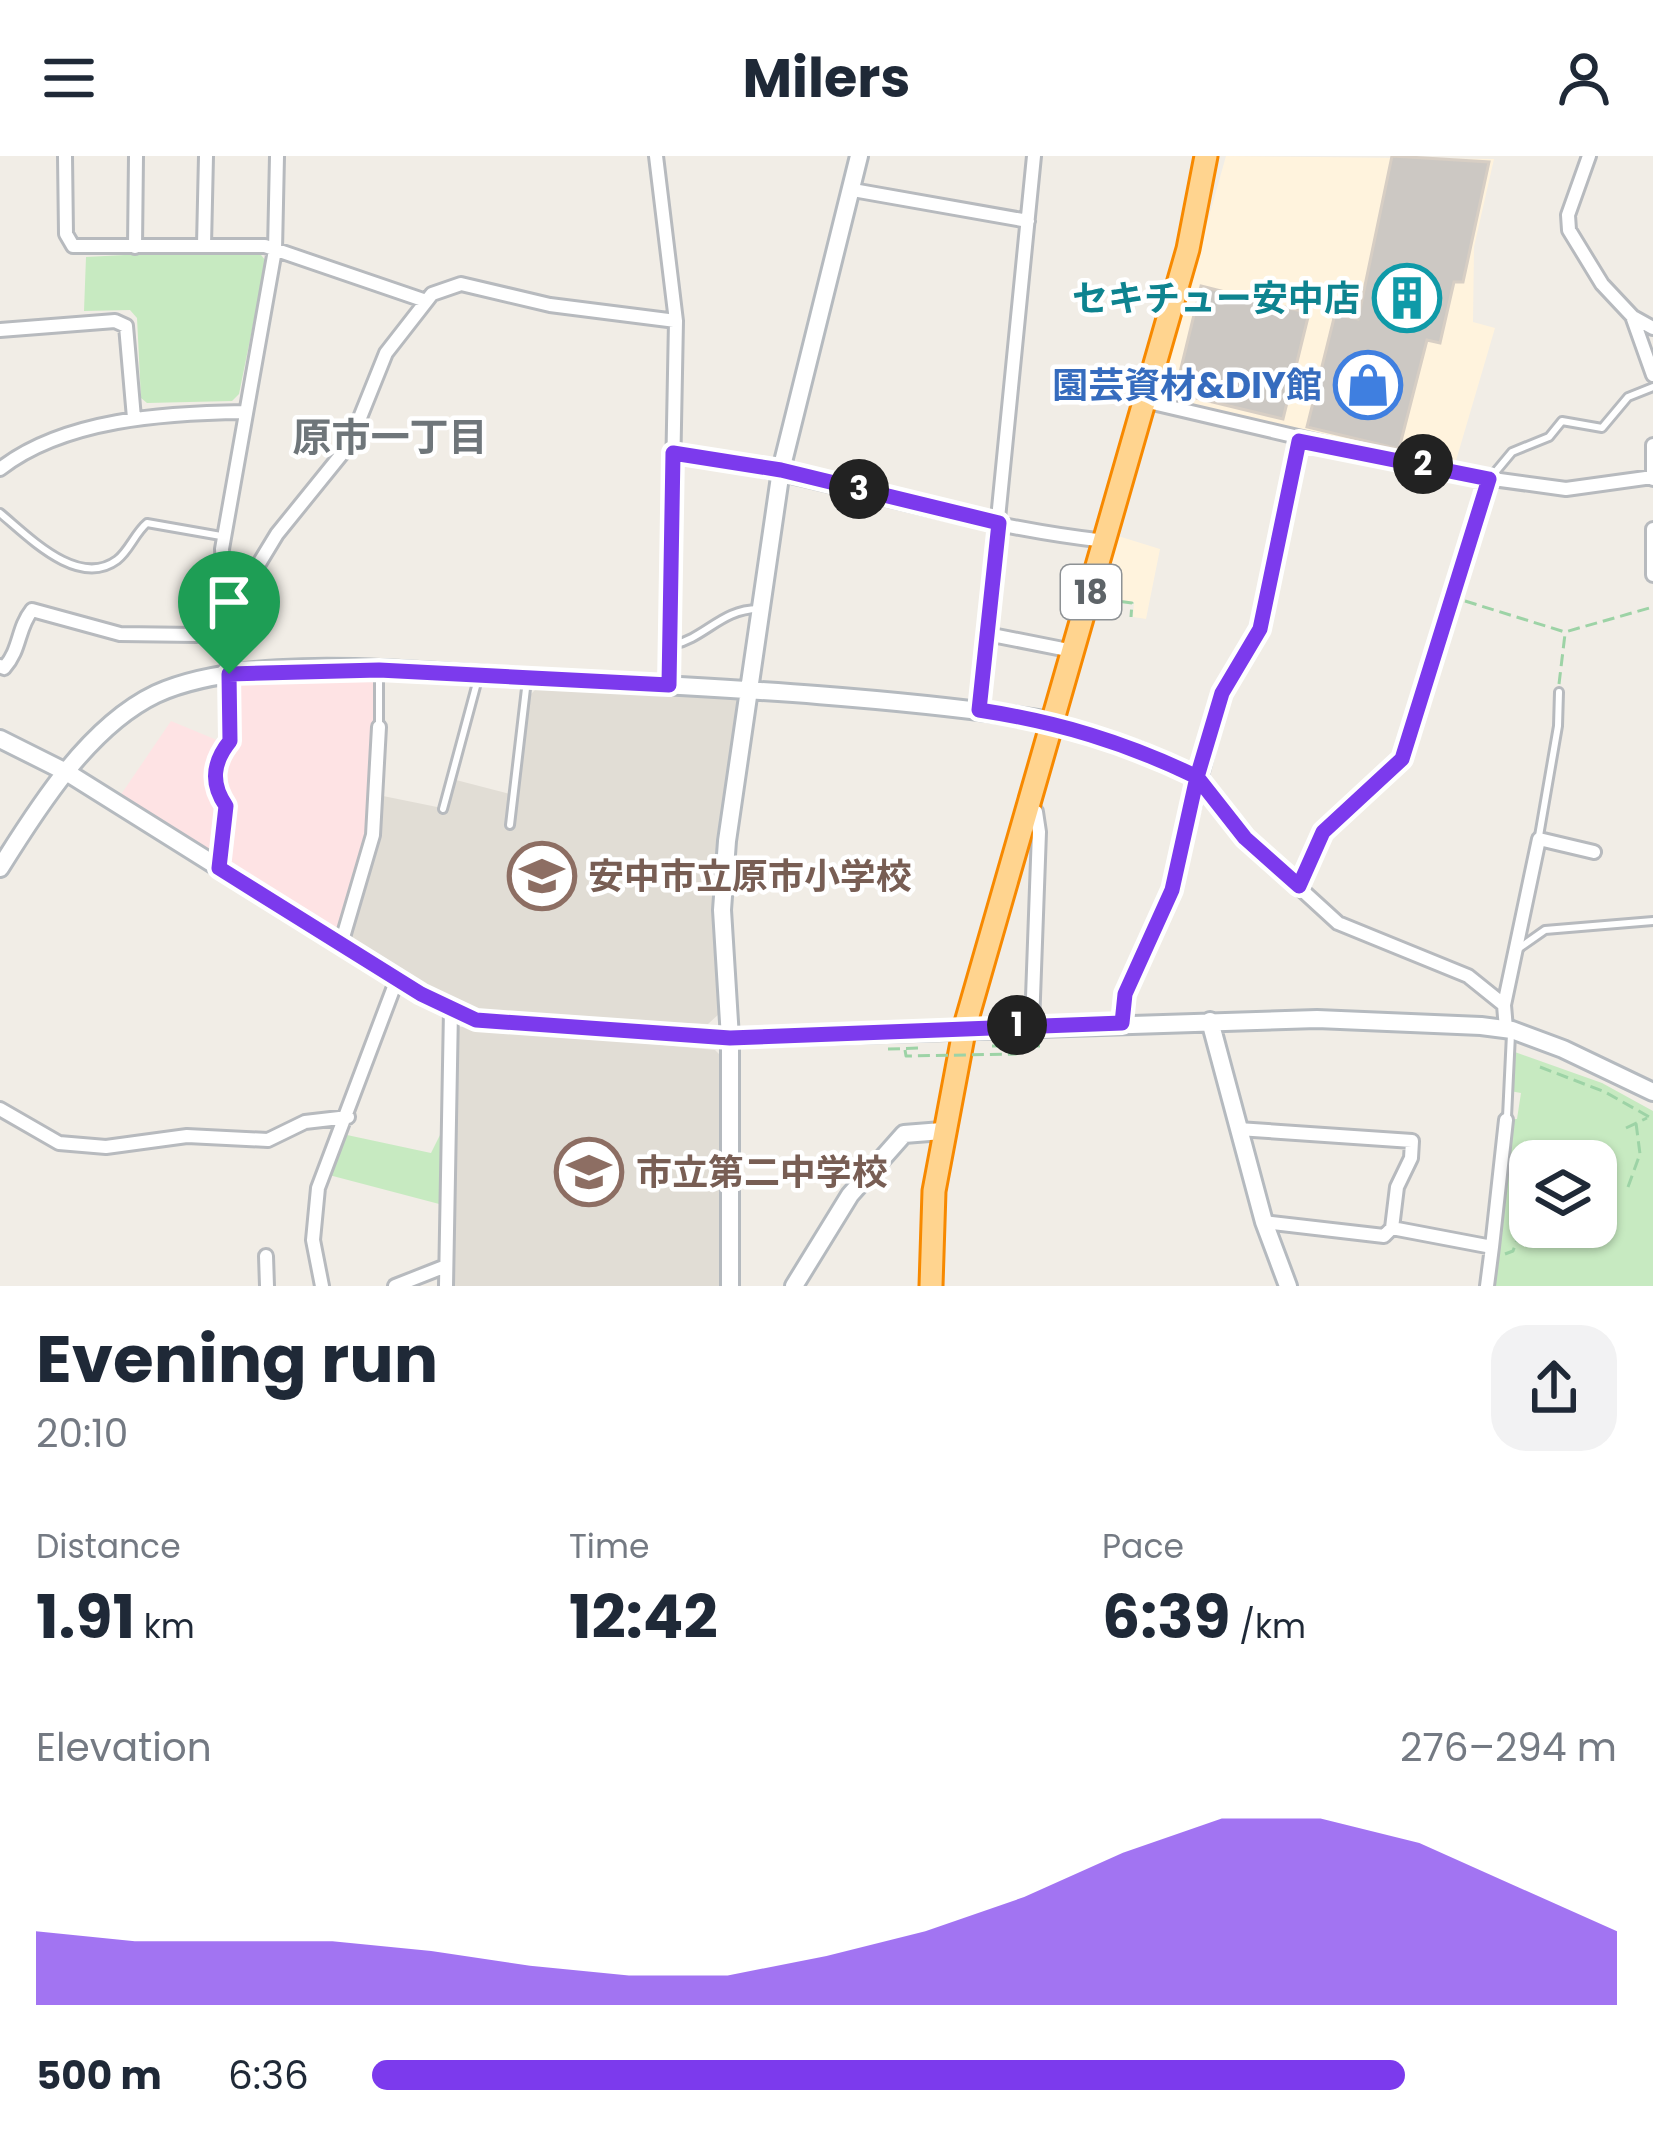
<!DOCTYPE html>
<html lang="en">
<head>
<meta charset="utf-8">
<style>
	body { margin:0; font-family:Poppins,"Noto Sans JP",sans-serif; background:#f2f2f3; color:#1f2937; height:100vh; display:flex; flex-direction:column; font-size:45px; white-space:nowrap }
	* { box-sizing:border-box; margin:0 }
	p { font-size:39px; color:#747a83 }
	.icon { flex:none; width:66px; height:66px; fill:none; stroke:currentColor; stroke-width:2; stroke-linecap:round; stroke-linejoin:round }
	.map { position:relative; height:1130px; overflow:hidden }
	.sheet { display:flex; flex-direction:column; background:#fff; flex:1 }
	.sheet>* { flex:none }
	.fabs { position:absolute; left:1509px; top:984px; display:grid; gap:24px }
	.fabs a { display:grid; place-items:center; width:108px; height:108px; border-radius:24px; background:#fff; box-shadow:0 3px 9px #0004; font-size:60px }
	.pin { position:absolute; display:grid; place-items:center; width:102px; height:102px; color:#fff; margin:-123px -51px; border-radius:50% 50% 50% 0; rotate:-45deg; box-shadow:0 0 12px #0007 }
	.pin .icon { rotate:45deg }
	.km { position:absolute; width:60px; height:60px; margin:-30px; border-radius:50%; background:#222; color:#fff; font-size:33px; line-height:60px; text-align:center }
	.round { display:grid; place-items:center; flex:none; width:126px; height:126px; border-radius:36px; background:#f2f2f3 }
	.summary { display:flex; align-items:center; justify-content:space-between; height:204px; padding:0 36px }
	h1 { font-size:66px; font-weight:700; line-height:90px }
	.figures { display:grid; grid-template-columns:repeat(3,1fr); gap:18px; height:204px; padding:12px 36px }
	.figures div { display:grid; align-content:center }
	.figures b { font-size:60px; font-weight:700 }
	.figures small { font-size:33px; font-weight:400 }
	.figures p { font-size:33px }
	.chart { height:336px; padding:24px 36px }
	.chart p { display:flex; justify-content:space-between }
	.chart svg { width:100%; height:216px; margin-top:12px; fill:#7c3aed; opacity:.7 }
	ul { padding:0 36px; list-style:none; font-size:39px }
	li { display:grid; grid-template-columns:192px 144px 1fr; align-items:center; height:90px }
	li i { height:30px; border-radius:15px; background:#7c3aed }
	header { display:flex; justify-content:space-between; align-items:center; height:156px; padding:0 36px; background:#fff; font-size:54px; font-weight:700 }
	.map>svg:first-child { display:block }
	.commercial { fill:#fff3dd }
	.education { fill:#e1ddd5 }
	.medical { fill:#fee3e4 }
	.green { fill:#c7eac1; fill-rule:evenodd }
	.building { fill:#ccc8c3; stroke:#d7cec4; stroke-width:3 }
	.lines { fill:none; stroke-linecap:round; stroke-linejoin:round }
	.lane-casing { stroke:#b7babe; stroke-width:12 }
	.street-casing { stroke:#b7babe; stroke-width:18 }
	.secondary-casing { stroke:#b5babf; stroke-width:22 }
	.highway-casing { stroke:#f78900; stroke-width:27 }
	.path { stroke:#9dd3a6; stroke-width:3; stroke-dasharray:12 6; stroke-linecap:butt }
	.lane { stroke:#fff; stroke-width:6 }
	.street { stroke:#fff; stroke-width:12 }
	.secondary { stroke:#fff; stroke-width:16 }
	.highway { stroke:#ffd48f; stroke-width:21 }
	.path-bridge { stroke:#9dd3a6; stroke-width:3; stroke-dasharray:12 6; stroke-linecap:butt }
	.route-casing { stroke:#fff; stroke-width:24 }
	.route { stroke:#7c3aed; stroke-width:15 }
	.labels { text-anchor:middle; stroke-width:9; stroke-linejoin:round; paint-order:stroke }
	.shield { fill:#fff; stroke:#8e9295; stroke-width:3 }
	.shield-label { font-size:33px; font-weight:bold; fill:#5e6468 }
	.culture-label { font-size:36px; font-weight:bold; fill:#0d838f; stroke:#fff; text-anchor:end }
	.shop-label { font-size:36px; font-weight:bold; fill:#366cbe; stroke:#fff; text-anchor:end }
	.education-label { font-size:36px; font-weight:bold; fill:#785e54; stroke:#fff; text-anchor:start }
	.neighbourhood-label { font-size:39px; font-weight:bold; fill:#6f767a; stroke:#fff }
</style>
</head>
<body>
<header><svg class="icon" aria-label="menu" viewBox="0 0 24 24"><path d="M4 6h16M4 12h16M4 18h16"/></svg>Milers<svg class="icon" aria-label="person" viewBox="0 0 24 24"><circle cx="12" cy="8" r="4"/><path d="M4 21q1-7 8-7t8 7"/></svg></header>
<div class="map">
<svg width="1653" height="1130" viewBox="0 0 1653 1130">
	<rect width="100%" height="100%" fill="#f1ede6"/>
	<!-- commercial -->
	<path class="commercial" d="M1226 0 1494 3 1474 91 1473 166 1495 172 1455 308 1158 241Z
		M1118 380 1160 393 1146 463 1133 461 1134 446 1100 441Z"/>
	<!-- education -->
	<path class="education" d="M539 530 741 543 720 857 708 868 477 858 348 783 383 640 447 653 456 624 518 640 530 539Z
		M465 870 715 894 723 902 721 1130H455L456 872Z"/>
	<!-- medical -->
	<path class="medical" d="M377 522 369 678 340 779 120 640 171 565 224 587 222 527Z"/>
	<!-- green -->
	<path class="green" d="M220 94 261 99 266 105 239 238 232 245 147 247 141 242 137 162 130 154 84 155 86 101Z
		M1512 895 1602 927 1653 955V1130H1493L1512 963H1517L1521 937 1510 935ZM1530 1005H1596V1071H1530Z
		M444 971 443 1049 329 1019 347 979 431 997Z"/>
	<!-- building -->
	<path class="building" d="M1392 0 1489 6 1463 126H1454L1440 187 1427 184 1399 293 1307 271 1335 158 1358 163Z
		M1201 130 1309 157 1283 263 1175 237Z"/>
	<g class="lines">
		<!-- lane casing -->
		<g class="lane-casing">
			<path id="lane" d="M1492 320 1512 296 1549 281 1562 265 1602 272 1628 241 1653 231
				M0 357C28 380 78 433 117 404 129 395 135 377 147 367L221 380
				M673 489C705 482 722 453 758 453
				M379 515V571
				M443 653 478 523
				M510 669 527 524
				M1539 680 1558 570 1559 536
				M221 709C224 693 230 663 225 648 216 623 211 609 230 585L229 520
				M1518 793 1545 774 1653 765
				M1507 961 1511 878"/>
		</g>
		<!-- street casing -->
		<g class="street-casing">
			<path id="street" d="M65 0 66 78 73 90H265L423 144
				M656 0 676 165 669 529
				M1589 0 1568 59 1569 74 1602 128 1632 160 1653 219
				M853 34 1028 65
				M204 89 206 0
				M135 91 136 0
				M1633 161 1653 172
				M0 174 115 165 126 170 134 262
				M1144 245 1456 318 1566 333 1653 321
				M673 297C818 319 959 369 1105 385
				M0 313C64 263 166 257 244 256
				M1653 323V289
				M1653 373V419
				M987 478 1073 495
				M0 510 4 512C21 493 17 473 32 454L120 478 197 479 246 429 277 378 349 289 386 197 432 138 461 128 550 149 676 165
				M229 518 222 393 275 94 277 0
				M979 554 1034 0
				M1052 565 1142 594 1197 621 1245 682 1338 767 1468 820 1504 849 1506 873
				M1029 655 1036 656 1039 676 1032 869
				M1299 730 1323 676 1402 603 1489 323
				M341 788 373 679 379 571
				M1504 849 1539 683 1594 696
				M1122 867 1125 838 1172 734 1222 537 1260 473 1299 285
				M0 953 59 987 106 991 187 980 268 984 305 966 348 961
				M1238 973 1412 985 1411 1002 1397 1031 1392 1072
				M1264 1066 1384 1080 1392 1072 1492 1091 1487 1130
				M1492 1091 1506 964
				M266 1100 267 1130
				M322 1130 313 1084 318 1032 397 823
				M395 1130 446 1110
				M446 1130 451 854"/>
		</g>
		<!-- secondary casing -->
		<g class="secondary-casing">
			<path id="secondary" d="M0 583 68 617 421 838 475 864 730 882 1317 863 1481 870 1512 874 1563 893 1653 936
				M0 712C38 651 89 570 156 538 248 496 416 516 517 521 696 531 875 538 1052 565
				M1210 865 1264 1066 1288 1130
				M730 1130V882L722 754 727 685 781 314 859 0
				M794 1130 850 1039 904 978 942 975"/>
		</g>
		<!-- highway casing -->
		<g class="highway-casing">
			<path id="highway" d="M931 1130 934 1035 965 870 1188 93 1206 0"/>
		</g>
		<!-- path -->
		<path class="path" d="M1103 443 1132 447 1131 461
			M1465 445 1565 476 1653 451
			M1559 528 1565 478
			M992 890H1043
			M888 893 921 892
			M1540 911 1605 936 1653 963
			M1626 972 1647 962
			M1628 1031 1640 998 1636 967
			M1505 1098 1513 1095 1530 1048"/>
		<!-- lane -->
		<use href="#lane" class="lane"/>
		<!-- street -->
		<use href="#street" class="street"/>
		<!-- secondary -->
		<use href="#secondary" class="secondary"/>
		<!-- highway -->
		<use href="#highway" class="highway"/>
		<!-- path-bridge -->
		<path class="path-bridge" d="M905 894 906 900 1016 898V891"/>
	</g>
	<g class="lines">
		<!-- route casing -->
		<g class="route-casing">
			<path id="route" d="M229 518 230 585C213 606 210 627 226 650L219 712 421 838 476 864 730 882 1122 867 1125 838 1172 734 1197 621 1245 682 1299 730 1323 676 1402 603 1489 323 1299 285 1260 473 1222 537 1197 621C1125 586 1057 566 979 554L999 367 781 314 673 297 669 529 379 514 229 518"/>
		</g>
		<!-- route -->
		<use href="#route" class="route"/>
	</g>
	<!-- icons -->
	<defs>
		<g id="building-ring" transform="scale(3.45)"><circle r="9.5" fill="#fff" stroke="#0f9aa8" stroke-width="1.5"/><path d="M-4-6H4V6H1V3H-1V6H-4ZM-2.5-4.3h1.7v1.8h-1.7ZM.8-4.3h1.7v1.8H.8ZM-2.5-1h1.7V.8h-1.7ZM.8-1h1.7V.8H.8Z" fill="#0f9aa8"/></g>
		<g id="shop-ring" transform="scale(3.45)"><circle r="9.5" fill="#fff" stroke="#3f7fe0" stroke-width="1.5"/><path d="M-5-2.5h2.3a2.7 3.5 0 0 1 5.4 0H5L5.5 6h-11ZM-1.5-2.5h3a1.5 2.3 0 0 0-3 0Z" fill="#3f7fe0"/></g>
		<g id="school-ring" transform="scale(3.45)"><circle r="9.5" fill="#fff" stroke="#8d6e63" stroke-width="1.5"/><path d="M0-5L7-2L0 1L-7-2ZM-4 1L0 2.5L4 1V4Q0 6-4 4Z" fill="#8d6e63"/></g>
	</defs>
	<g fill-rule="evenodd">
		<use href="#building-ring" x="1407" y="142"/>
		<use href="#shop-ring" x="1368" y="229"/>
		<use href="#school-ring" x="542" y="720"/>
		<use href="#school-ring" x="589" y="1016"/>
	</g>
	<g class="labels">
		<!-- shield labels -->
		<rect class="shield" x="1061" y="409" width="60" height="54" rx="9"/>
		<g class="shield-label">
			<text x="1091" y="448">18</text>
		</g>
		<!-- culture labels -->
		<g class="culture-label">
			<text x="1360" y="155">セキチュー安中店</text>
		</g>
		<!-- shop labels -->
		<g class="shop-label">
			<text x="1322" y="242">園芸資材&amp;DIY館</text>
		</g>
		<!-- education labels -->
		<g class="education-label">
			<text x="588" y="733">安中市立原市小学校</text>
			<text x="636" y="1029">市立第二中学校</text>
		</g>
		<!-- neighbourhood labels -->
		<g class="neighbourhood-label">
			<text x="390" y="295">原市一丁目</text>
		</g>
	</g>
</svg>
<div class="fabs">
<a><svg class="icon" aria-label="layers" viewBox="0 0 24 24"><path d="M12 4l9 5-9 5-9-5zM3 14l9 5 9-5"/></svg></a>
</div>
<div class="pin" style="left:229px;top:518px;background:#1e9e55"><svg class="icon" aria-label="arrive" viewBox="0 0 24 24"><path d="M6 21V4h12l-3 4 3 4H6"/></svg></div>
<b class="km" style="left:1017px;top:869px">1</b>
<b class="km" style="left:1423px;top:308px">2</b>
<b class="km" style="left:859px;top:333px">3</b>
</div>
<section class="sheet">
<div class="summary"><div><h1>Evening run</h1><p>20:10</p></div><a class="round"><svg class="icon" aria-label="share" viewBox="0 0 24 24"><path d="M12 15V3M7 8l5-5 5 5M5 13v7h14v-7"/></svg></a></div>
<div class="figures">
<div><p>Distance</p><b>1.91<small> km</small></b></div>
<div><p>Time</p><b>12:42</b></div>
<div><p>Pace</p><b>6:39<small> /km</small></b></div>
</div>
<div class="chart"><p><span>Elevation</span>276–294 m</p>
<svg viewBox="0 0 160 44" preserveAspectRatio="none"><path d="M0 44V29L10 31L20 31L30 31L40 33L50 36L60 38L70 38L80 34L90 29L100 22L110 13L120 6L130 6L140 11L150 20L160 29V44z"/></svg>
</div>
<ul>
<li><b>500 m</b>6:36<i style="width:83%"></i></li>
</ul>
</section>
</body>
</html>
